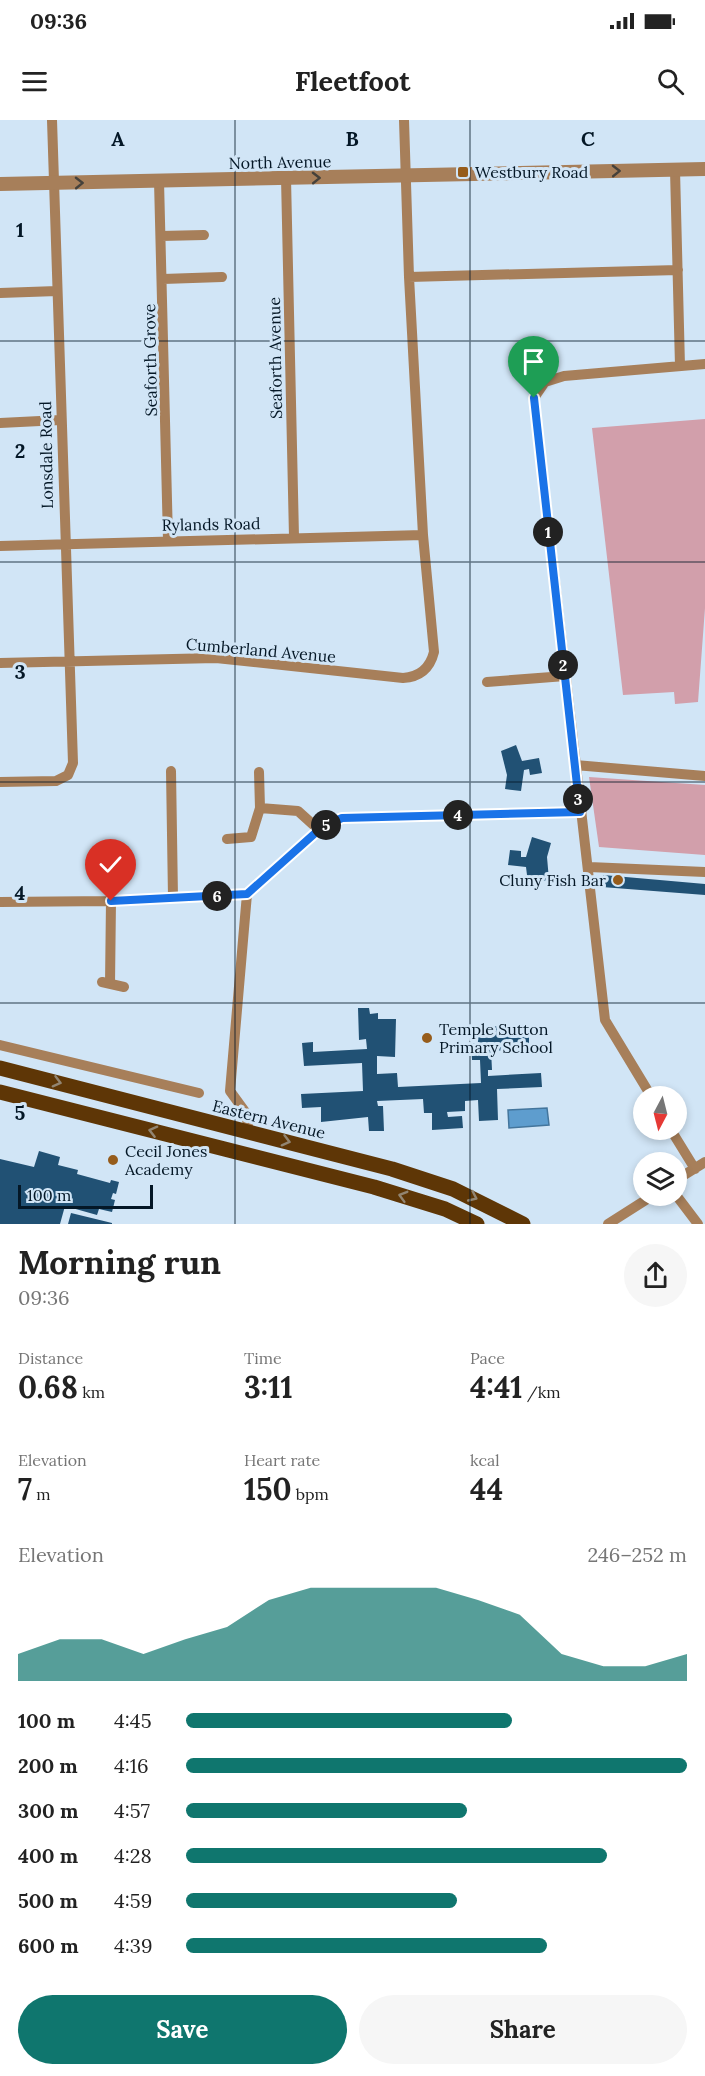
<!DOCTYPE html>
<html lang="en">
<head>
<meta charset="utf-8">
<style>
	body { margin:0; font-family:Lora,serif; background:#f6f6f6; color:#222; height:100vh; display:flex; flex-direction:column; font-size:22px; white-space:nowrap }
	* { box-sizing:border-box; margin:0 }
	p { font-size:20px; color:#767676 }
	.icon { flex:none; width:33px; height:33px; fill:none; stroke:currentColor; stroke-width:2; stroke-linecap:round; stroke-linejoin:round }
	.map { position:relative; height:1104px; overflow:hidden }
	.panel { display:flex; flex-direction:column; background:#fff; flex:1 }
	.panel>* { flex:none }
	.needle { width:39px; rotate:187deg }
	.tools { position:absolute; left:633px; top:966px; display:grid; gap:12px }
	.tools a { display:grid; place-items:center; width:54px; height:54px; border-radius:50%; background:#fff; box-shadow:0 3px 9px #0003; font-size:30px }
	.scale { position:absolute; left:18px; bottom:15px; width:135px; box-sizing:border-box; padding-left:6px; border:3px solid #041726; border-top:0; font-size:16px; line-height:21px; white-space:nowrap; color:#041726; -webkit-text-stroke:4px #d1e5f6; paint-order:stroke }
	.pin { position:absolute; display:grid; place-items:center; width:51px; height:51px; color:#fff; margin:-62px -26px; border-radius:50% 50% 50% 0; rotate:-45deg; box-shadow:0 0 6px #0007 }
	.pin .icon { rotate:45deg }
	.km { position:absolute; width:30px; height:30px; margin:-15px; border-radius:50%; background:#222; color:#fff; font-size:16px; line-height:30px; text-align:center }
	.round { display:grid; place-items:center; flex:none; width:63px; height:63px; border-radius:32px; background:#f6f6f6 }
	.headline { display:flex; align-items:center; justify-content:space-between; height:102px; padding:0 18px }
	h1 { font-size:33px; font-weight:700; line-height:45px }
	.figures { display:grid; grid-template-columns:repeat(3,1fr); gap:9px; height:102px; padding:6px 18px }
	.figures div { display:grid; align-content:center }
	.figures b { font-size:30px; font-weight:700 }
	.figures small { font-size:16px; font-weight:400 }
	.figures p { font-size:16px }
	.chart { height:168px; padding:12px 18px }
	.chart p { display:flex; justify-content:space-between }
	.chart svg { width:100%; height:108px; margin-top:6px; fill:#0f766e; opacity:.7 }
	.action { display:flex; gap:12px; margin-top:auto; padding:12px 18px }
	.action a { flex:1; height:69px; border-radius:36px; background:#0f766e; color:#fff; font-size:24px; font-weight:700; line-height:69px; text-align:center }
	.action a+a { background:#f6f6f6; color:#222 }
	ul { padding:0 18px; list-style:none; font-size:20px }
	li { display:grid; grid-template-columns:96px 72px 1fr; align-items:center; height:45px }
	li i { height:15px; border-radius:8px; background:#0f766e }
	.status { display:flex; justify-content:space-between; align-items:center; height:42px; padding:0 30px; background:#fff; direction:ltr }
	.status svg { height:16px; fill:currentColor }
	header { display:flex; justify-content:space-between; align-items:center; height:78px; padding:0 18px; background:#fff; font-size:27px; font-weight:700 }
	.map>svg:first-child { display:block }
	.green { fill:#d29fab }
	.water { fill:#5e9dce; stroke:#43759c; stroke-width:1.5 }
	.building { fill:#215174 }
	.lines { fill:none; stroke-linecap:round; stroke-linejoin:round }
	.minor { stroke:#a77f5a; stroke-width:10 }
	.tertiary { stroke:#a77f5a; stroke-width:14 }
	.primary { stroke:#5e3606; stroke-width:15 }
	.oneway { stroke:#45413b }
	.oneway2 { stroke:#928572 }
	.route-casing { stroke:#fff; stroke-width:12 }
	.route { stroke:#1a73e8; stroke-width:8 }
	.grid { fill:none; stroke:#041726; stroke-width:1.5; stroke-opacity:0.55 }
	.poi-dot { fill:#965c1b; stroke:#d1e5f6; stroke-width:2 }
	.labels { text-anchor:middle; stroke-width:6; stroke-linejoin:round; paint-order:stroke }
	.street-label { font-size:16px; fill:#041726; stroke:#d1e5f6 }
	.poi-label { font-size:16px; fill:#041726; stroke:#d1e5f6; text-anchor:start }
	.grid-label { font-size:20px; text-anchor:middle; font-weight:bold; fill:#041726; stroke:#d1e5f6; stroke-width:6; stroke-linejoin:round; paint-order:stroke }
</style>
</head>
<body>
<div class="status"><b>09:36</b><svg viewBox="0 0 49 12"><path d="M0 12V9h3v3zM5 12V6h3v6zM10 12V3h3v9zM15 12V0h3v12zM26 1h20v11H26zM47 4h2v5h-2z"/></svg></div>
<header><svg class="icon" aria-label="menu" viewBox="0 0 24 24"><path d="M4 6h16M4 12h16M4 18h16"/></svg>Fleetfoot<svg class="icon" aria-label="search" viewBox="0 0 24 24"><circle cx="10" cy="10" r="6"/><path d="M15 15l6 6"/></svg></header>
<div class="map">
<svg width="705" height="1104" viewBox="0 0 705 1104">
	<rect width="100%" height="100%" fill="#d1e5f6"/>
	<!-- green -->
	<path class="green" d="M705 299V488L698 582 675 584 674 572 623 575 592 308Z
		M589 657 705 665V735L599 727Z"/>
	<!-- water -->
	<path class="water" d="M547 988 549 1005 509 1008 508 990Z"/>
	<!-- building -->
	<path class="building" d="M516 625 522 641 539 638 542 653 530 655 529 649 524 650 521 671 505 669 507 655 501 631Z
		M532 717 551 723 547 737 549 760 528 763 526 747 508 745 510 730 521 731V737H526Z
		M603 755 705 764V775L602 767Z
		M358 888H369L370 894 378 893V899H396L395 937 377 936V954L397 953 398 967 481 963 480 940H472L471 923H478L477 907 529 905V932L491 930 492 950H488V956L541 953 542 967 497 969 498 1000 479 1001 478 980 465 981V991L447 992 448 997 462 996 463 1008 432 1010V993H424L423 979 377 981 378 986H383L384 1011H369L368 997 321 1002V987L302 988 301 974 363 971 362 943 304 946 302 923 313 922V932L367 929 366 919 359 920Z
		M39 1031 60 1037 58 1045 78 1050 77 1054 110 1063 111 1060 119 1062 116 1074 113 1073 111 1079 115 1080 112 1092 99 1089 97 1095 65 1086 60 1104H0V1039L34 1047Z
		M71 1093 112 1103V1104H68Z"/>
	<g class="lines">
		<!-- minor -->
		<path class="minor" d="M675 50 680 246
			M286 58 294 417
			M159 61 168 420
			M161 116 204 115
			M409 157 678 150
			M163 159 222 157
			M0 173 57 171
			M0 303 60 300
			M0 426 423 415
			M0 543 216 538 403 558C420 557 430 548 434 532L423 415 409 157 404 0
			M487 562 565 556
			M575 645 705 656
			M171 651 173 778
			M0 662 56 661 68 655 73 643 52 0
			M260 688 298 691 319 710
			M227 719 251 717 260 688 259 652
			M589 747 705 752
			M247 774 322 707 342 698 580 692
			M247 774 230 971 246 993 249 1012
			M0 782 111 781 247 774
			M102 862 124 867
			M110 864 111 781
			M0 925 199 973
			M651 976 605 900 534 278 545 262 564 256 705 244
			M671 1010 695 1049
			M676 1060 705 1042
			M676 1075 698 1104
			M608 1104 652 1076"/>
		<!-- tertiary -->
		<path class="tertiary" d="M0 64 705 49"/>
		<!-- primary -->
		<path class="primary" d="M0 948 392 1049 453 1069 523 1104
			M0 972 374 1067 445 1089 477 1104"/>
	</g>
	<!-- one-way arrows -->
	<defs><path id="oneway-chevron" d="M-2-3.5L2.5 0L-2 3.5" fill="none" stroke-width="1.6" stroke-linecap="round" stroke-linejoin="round" transform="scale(1.5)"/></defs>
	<g class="oneway">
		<use href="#oneway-chevron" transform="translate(616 51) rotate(-1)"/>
		<use href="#oneway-chevron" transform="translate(316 58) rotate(-1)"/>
		<use href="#oneway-chevron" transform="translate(79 63) rotate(-1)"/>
	</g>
	<g class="oneway2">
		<use href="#oneway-chevron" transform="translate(57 962) rotate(15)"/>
		<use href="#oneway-chevron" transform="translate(153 1011) rotate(-166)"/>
		<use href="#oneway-chevron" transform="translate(286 1021) rotate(15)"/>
		<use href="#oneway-chevron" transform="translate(403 1076) rotate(-164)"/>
		<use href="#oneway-chevron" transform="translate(473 1077) rotate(25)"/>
	</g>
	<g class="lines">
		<!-- route casing -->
		<g class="route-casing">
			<path id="route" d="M111 781 247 774 322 707 342 698 580 692 534 278"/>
		</g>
		<!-- route -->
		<use href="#route" class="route"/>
	</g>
	<!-- grid -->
	<path class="grid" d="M235 0V1104M470 0V1104M0 221H705M0 442H705M0 662H705M0 883H705"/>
	<!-- markers -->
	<g class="poi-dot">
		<rect x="457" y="46" width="12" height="12" rx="3"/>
		<circle cx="618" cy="760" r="6"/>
		<circle cx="427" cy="918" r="6"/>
		<circle cx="113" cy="1040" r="6"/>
	</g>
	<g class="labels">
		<!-- street labels -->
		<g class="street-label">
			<text transform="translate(280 42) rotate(-1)" y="6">North Avenue</text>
			<text transform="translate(275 238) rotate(-91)" y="6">Seaforth Avenue</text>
			<text transform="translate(150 240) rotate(-91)" y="6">Seaforth Grove</text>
			<text transform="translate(46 335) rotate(-91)" y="6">Lonsdale Road</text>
			<text transform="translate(211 404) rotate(-1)" y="6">Rylands Road</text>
			<text transform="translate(261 530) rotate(5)" y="6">Cumberland Avenue</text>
			<text transform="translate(269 999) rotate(14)" y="6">Eastern Avenue</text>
		</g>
		<!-- poi labels -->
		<g class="poi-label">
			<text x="475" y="58">Westbury Road</text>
			<text x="606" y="766" text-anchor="end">Cluny Fish Bar</text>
			<text x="439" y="915">Temple Sutton<tspan x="439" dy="18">Primary School</tspan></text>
			<text x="125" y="1037">Cecil Jones<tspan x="125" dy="18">Academy</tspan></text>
		</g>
	</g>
	<g class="grid-label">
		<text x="118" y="26">A</text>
		<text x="352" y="26">B</text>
		<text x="588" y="26">C</text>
		<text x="20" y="117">1</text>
		<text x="20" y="338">2</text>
		<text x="20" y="559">3</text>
		<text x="20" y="780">4</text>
		<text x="20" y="1000">5</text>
	</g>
</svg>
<div class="tools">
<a><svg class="needle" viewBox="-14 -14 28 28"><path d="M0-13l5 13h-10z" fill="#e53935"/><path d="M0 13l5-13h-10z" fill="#767676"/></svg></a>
<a><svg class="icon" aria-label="layers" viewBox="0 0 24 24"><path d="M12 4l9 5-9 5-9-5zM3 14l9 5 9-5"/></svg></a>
</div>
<div class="scale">100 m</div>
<div class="pin" style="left:534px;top:278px;background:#1e9e55"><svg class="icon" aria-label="arrive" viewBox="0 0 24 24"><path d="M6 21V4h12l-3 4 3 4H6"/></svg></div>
<div class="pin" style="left:111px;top:781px;background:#d93025"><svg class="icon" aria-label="check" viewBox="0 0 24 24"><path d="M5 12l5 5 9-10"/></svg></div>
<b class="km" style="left:548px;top:412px">1</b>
<b class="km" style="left:563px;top:545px">2</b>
<b class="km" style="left:578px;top:679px">3</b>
<b class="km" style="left:458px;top:695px">4</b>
<b class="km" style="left:326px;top:705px">5</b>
<b class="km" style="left:217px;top:776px">6</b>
</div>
<section class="panel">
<div class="headline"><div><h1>Morning run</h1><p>09:36</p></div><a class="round"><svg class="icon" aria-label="share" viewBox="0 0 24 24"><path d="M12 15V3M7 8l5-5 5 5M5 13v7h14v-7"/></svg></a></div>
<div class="figures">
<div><p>Distance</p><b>0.68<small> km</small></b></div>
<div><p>Time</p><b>3:11</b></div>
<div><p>Pace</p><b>4:41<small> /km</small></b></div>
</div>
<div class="figures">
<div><p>Elevation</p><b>7<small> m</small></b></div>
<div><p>Heart rate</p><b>150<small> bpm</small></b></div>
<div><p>kcal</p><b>44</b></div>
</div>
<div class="chart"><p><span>Elevation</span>246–252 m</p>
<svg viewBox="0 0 160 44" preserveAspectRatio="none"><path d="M0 44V33L10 27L20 27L30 33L40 27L50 22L60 11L70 6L80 6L90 6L100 6L110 11L120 17L130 33L140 38L150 38L160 33V44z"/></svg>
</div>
<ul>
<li><b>100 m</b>4:45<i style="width:65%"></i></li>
<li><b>200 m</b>4:16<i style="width:100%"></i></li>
<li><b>300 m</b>4:57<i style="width:56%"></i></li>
<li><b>400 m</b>4:28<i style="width:84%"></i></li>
<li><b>500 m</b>4:59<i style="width:54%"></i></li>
<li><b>600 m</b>4:39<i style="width:72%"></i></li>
</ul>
<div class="action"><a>Save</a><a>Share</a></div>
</section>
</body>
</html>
